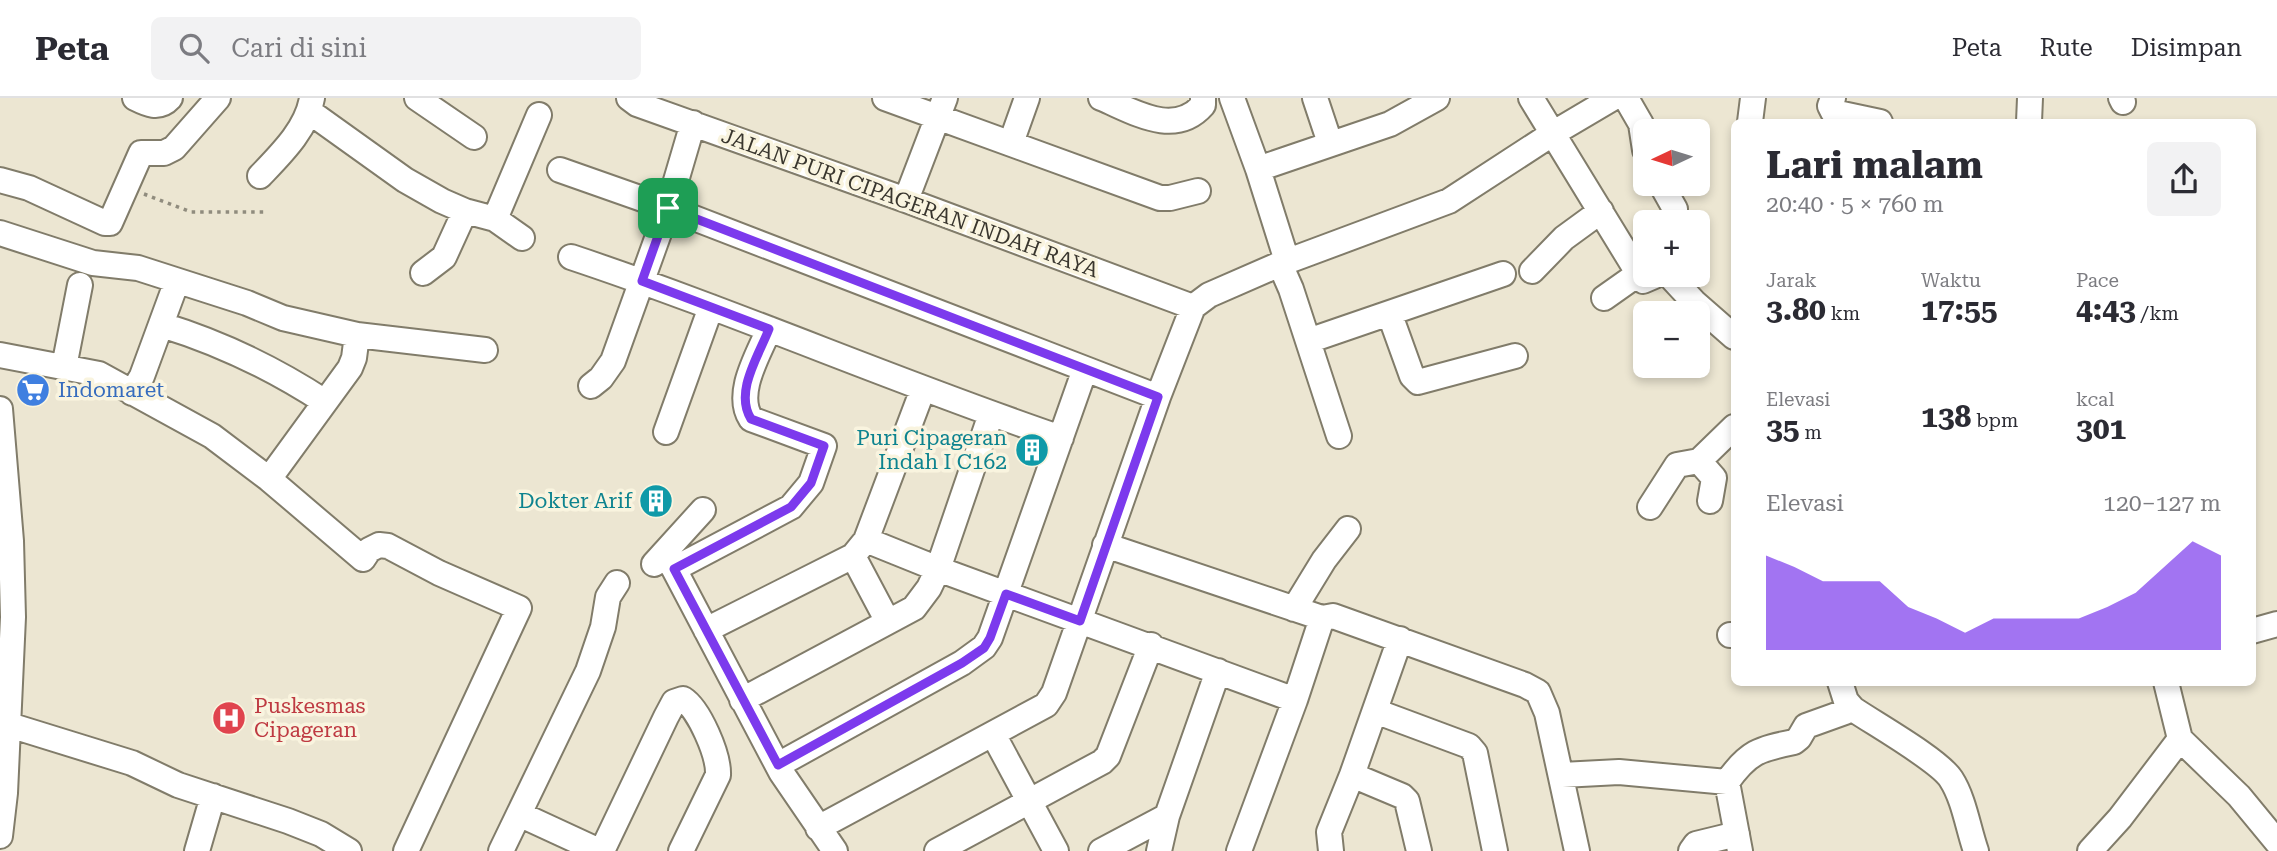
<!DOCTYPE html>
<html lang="id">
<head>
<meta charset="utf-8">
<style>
	body { margin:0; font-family:"Roboto Serif",serif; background:#f2f2f3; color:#2b2b33; height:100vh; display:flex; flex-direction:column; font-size:26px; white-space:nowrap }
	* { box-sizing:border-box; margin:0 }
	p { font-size:23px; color:#7c7c81 }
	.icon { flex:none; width:38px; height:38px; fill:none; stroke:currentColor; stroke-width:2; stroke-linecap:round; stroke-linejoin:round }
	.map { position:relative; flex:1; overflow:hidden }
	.details { position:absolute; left:1731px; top:21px; width:525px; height:567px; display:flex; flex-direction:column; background:#fff; border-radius:10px; box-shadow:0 4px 10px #0003 }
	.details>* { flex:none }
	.needle { width:46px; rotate:266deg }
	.tools { position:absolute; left:1633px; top:21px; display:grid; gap:14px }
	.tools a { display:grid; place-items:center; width:77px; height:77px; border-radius:10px; background:#fff; box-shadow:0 4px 10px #0003; font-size:35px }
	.pin { position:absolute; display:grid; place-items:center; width:60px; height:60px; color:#fff; margin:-30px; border-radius:14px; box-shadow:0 4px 10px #0006 }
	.round { display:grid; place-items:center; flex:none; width:74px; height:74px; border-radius:10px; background:#f2f2f3 }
	.summary { display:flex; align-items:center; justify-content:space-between; height:119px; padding:0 35px }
	h1 { font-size:38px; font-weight:700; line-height:52px }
	.figures { display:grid; grid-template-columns:repeat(3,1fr); gap:10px; height:119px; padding:7px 35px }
	.figures div { display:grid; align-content:center }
	.figures b { font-size:30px; font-weight:700 }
	.figures small { font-size:19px; font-weight:400 }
	.figures p { font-size:19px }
	.chart { height:196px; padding:14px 35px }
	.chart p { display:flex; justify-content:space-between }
	.chart svg { width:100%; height:126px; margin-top:7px; fill:#7c3aed; opacity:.7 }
	header { display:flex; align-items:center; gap:42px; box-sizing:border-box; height:98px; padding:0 35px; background:#fff; border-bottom:2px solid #e1e1e2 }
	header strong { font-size:33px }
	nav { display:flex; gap:38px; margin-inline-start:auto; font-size:24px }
	.search { width:490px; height:63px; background:#f2f2f3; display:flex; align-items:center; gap:18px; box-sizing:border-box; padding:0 24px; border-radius:10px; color:#7c7c81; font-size:26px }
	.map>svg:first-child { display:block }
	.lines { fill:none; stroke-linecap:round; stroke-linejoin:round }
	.minor-casing { stroke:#817c6a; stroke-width:28 }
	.path { stroke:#908c7e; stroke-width:3.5; stroke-dasharray:3.5 5; stroke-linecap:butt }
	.minor { stroke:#fff; stroke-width:24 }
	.route-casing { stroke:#fff; stroke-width:14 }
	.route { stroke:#7c3aed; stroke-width:9 }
	.labels { text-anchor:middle; stroke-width:7; stroke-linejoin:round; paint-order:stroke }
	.street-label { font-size:21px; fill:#39362e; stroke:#f9f4df }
	.shop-label { font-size:21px; fill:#366cbe; stroke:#f9f4df; text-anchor:start }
	.culture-label { font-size:21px; fill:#0d838f; stroke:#f9f4df; text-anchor:end }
	.health-label { font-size:21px; fill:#be3a42; stroke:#f9f4df; text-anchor:start }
</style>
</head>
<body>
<header>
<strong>Peta</strong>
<div class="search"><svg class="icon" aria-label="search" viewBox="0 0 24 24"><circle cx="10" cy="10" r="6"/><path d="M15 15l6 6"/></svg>Cari di sini</div>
<nav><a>Peta</a><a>Rute</a><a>Disimpan</a></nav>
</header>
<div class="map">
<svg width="2277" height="753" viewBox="0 0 2277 753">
	<rect width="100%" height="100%" fill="#ece6d2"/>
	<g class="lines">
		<!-- minor casing -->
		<g class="minor-casing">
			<path id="minor" d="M135 0C147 6 159 12 170 0
				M417 0 474 39
				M629 0 637 6 906 102 1193 209
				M885 0 1160 100H1170L1198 93
				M1101 0C1133 13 1174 40 1203 7V0
				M1232 0 1258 71 1287 163
				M1315 0 1330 45
				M1531 0 1643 183 1657 177
				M1626 0 1641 26 1645 52
				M1833 0 1830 8 1833 14 1880 24
				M2121 0 2123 4
				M310 14 405 82 442 103 465 113 495 121 522 140
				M1750 24 1753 0
				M2029 24 2030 0
				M1011 45 1027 0
				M1258 71 1390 26 1437 0
				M560 72 668 110 1158 299
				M260 78C281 56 307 31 312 0
				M0 82 29 90 105 125H110L141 55H164L174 50 218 0
				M1661 86 1675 111
				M906 102 945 0
				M495 121 539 17
				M0 135 93 165 138 170 247 205 283 220 357 237 485 252
				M571 159C736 214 896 284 1061 340
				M1280 166 1291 191 1339 338
				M1532 173 1564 140 1601 113
				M423 175 444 159 465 113
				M1669 177 1694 204 1734 239
				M1604 200 1638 176
				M1390 217 1412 278 1418 284 1515 258
				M162 227C221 245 273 270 325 304
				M1308 243 1503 176
				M0 257 99 276 212 338 269 381 363 461 369 452 379 447 388 448 439 475 519 510 406 753
				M64 269 80 187
				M591 288 601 280 613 263 668 110 693 25
				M132 295 142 278 174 191
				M0 311 11 443 13 519 5 695 0 738
				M666 334 711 209
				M1699 363 1714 380 1710 403
				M269 381 350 270 354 260 357 237
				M1650 409 1677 367 1699 363 1734 329
				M866 442 938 471 1295 602
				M1105 447 1322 520 1333 518 1525 587 1538 594 1547 615 1577 753
				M664 455 674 471 781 674 835 753
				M853 458 888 524
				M654 466 703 412
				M674 471 791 409 811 385 824 348 751 321C734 295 759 256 769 231
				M1294 511 1324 462 1348 431
				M706 532 853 458 866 442 923 291
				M2252 533 2277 526
				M1730 537H1734
				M1840 584 1846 603 1853 611C1875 626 1939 662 1951 681 1964 701 1968 730 1976 753
				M2166 584 2180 641 2239 698 2277 744
				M742 602 914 510 929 490 938 471 991 316
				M1375 613 1469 648 1475 655 1495 753
				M6 626 132 665 178 687 288 723 321 736 349 753
				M993 636 1056 753
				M778 667 962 565 984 549 990 540 1085 271
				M1352 677 1402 698 1407 703 1419 753
				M1562 677 1619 674 1727 684
				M519 716 599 753
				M818 730 1046 607 1054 595 1158 299 1193 209 1209 197 1280 166 1449 103 1552 36 1613 0
				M197 753 213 698
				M501 753 588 573 603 529 608 499 617 485
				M602 753 666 619 674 604 683 601C699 611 719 657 718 677L681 753
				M937 753 1102 664 1108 658 1151 547
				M1101 753 1167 718
				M1159 753 1167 718 1218 573
				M1239 753 1295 602 1322 520
				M1331 753 1329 734 1352 677 1400 541
				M1691 753 1696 746 1737 736
				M1740 753 1727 684C1748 654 1759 651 1794 644L1799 640 1806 628 1845 614
				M2090 753 2120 720 2180 641"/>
		</g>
		<!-- path -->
		<path class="path" d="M144 96 191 114H266"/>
		<!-- minor -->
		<use href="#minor" class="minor"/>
	</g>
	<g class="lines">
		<!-- route casing -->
		<g class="route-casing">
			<path id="route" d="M668 110 1158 299 1080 523 1006 496 990 540 984 550 962 565 778 667 674 471 791 409 811 385 824 348 751 321C734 294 759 257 769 231L642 183Z"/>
		</g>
		<!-- route -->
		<use href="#route" class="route"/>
	</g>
	<!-- icons -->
	<defs>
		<g id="supermarket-disc" transform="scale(1.75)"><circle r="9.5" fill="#3f7fe0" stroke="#f9f4df"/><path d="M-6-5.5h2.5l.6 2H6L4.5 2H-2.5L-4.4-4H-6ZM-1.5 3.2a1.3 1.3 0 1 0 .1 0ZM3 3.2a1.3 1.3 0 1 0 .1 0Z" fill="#fff"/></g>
		<g id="building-disc" transform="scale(1.75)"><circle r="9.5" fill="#0f9aa8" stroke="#f9f4df"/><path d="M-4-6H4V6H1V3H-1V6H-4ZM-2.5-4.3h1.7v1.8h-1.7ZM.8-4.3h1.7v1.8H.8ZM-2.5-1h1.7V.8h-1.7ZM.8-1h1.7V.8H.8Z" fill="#fff"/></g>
		<g id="hospital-disc" transform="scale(1.75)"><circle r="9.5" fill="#e0444e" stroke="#f9f4df"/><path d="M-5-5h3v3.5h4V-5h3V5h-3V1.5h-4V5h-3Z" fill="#fff"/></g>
	</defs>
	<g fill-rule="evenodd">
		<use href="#supermarket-disc" x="33" y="292"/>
		<use href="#building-disc" x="1032" y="352"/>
		<use href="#building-disc" x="656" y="403"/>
		<use href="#hospital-disc" x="229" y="620"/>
	</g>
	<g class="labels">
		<!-- street labels -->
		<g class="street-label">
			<text transform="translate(910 105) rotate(20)" y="7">JALAN PURI CIPAGERAN INDAH RAYA</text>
		</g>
		<!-- shop labels -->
		<g class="shop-label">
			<text x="58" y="299">Indomaret</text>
		</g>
		<!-- culture labels -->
		<g class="culture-label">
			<text x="1007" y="347">Puri Cipageran<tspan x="1007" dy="24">Indah I C162</tspan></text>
			<text x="632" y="410">Dokter Arif</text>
		</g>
		<!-- health labels -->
		<g class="health-label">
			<text x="254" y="615">Puskesmas<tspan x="254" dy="24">Cipageran</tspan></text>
		</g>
	</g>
</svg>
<div class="tools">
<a><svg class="needle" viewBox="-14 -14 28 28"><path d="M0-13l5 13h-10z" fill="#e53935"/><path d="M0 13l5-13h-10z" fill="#7c7c81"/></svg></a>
<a>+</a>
<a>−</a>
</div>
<div class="pin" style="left:668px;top:110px;background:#1e9e55"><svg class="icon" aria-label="arrive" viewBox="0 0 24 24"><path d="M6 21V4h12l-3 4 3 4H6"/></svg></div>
<section class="details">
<div class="summary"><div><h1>Lari malam</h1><p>20:40 · 5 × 760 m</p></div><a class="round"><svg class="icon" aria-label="share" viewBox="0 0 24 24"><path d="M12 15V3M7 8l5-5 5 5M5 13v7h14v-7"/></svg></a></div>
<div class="figures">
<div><p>Jarak</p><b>3.80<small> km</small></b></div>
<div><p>Waktu</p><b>17:55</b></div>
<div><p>Pace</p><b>4:43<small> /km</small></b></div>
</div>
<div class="figures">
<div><p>Elevasi</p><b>35<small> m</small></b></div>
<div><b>138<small> bpm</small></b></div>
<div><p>kcal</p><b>301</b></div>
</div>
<div class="chart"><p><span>Elevasi</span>120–127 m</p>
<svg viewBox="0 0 160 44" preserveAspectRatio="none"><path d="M0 44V11L10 15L20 20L30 20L40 20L50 29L60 33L70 38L80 33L90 33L100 33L110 33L120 29L130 24L140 15L150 6L160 11V44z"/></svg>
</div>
</section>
</div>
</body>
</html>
